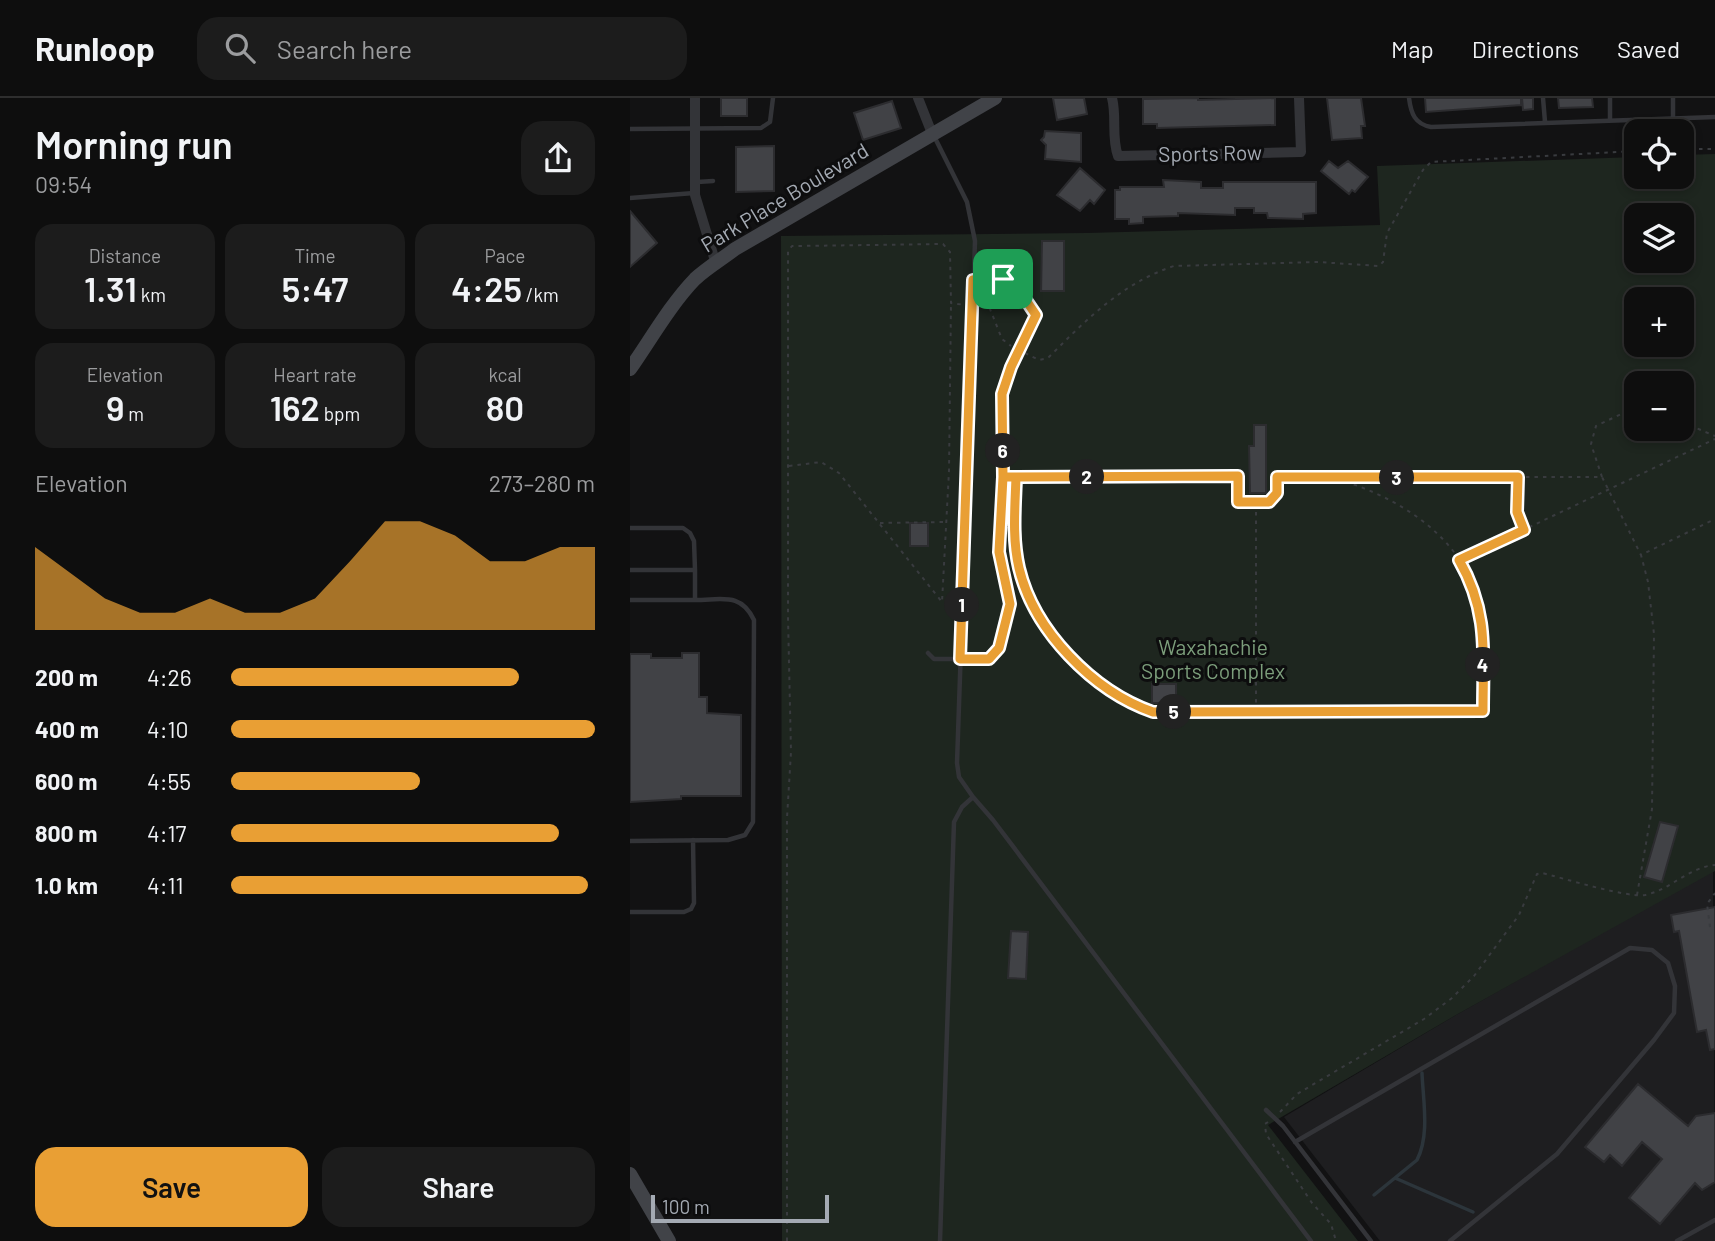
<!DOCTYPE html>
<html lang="en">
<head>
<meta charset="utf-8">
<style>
	body { margin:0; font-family:Barlow,sans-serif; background:#1c1c1c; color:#f1f3f6; height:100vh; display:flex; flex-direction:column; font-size:26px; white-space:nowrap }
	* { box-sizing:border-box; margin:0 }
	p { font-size:23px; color:#9b9c9e }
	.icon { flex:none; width:38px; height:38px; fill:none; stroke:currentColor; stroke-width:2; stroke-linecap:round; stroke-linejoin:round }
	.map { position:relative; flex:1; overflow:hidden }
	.drawer { display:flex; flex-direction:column; background:#0e0e0e; width:630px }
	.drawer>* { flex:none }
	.buttons { position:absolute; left:994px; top:21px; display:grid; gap:14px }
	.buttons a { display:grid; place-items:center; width:70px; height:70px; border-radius:14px; background:#0e0e0e; box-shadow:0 4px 10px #0003,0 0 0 2px #2e2e2e; font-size:35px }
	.scale { position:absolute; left:21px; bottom:18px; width:178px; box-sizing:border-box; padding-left:7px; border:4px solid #a4aab3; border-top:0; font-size:19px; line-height:24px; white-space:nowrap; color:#a4aab3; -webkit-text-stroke:5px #0d0d0e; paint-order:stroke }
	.pin { position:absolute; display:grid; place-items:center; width:60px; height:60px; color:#fff; margin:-30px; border-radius:14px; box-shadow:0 4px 10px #0006 }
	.km { position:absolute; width:35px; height:35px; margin:-18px; border-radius:50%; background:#222; color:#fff; font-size:19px; line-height:35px; text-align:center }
	.round { display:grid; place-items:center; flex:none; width:74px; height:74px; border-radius:21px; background:#1c1c1c }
	.headline { display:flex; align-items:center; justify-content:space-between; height:119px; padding:0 35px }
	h1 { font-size:38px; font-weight:600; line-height:52px }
	.figures { display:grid; grid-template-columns:repeat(3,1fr); gap:10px; height:119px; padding:7px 35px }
	.figures div { display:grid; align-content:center; border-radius:18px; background:#1c1c1c; text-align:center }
	.figures b { font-size:35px; font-weight:600 }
	.figures small { font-size:19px; font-weight:400 }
	.figures p { font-size:19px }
	.chart { height:196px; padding:14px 35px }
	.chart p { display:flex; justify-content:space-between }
	.chart svg { width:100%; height:126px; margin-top:7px; fill:#e99f34; opacity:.7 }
	.action { display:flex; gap:14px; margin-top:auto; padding:14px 35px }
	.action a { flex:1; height:80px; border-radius:21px; background:#e99f34; color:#111; font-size:28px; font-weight:600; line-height:80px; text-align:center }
	.action a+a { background:#1c1c1c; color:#f1f3f6 }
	ul { padding:0 35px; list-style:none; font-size:23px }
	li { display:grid; grid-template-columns:112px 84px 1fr; align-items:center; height:52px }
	li i { height:18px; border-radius:9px; background:#e99f34 }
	header { display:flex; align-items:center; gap:42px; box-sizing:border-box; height:98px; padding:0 35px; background:#0e0e0e; border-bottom:2px solid #2e2e2e }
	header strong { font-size:33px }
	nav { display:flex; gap:38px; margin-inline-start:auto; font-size:24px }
	.search { width:490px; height:63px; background:#1c1c1c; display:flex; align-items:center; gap:18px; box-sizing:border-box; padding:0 24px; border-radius:21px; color:#9b9c9e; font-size:26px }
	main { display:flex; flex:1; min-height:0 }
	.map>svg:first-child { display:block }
	.built { fill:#1e1e20 }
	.green { fill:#1e261f; fill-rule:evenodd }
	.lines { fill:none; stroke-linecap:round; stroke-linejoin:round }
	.stream { stroke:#2c353b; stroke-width:3.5 }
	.building { fill:#414246; stroke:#2c2c2f; stroke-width:2 }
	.path { stroke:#393b3f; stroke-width:2; stroke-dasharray:3.5 5; stroke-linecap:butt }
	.lane { stroke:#333438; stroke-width:4.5 }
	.street { stroke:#333438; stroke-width:10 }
	.secondary { stroke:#414348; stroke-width:14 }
	.route-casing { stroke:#fff; stroke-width:14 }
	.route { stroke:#e99f34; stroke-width:9 }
	.labels { text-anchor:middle; stroke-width:6; stroke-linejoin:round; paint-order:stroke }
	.street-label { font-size:21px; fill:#a4aab3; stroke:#0d0d0e }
	.park-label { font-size:21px; fill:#7c9e7b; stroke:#0d0d0e }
</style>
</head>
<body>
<header>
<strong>Runloop</strong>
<div class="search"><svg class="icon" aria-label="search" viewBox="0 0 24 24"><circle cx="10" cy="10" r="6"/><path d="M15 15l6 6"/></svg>Search here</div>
<nav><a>Map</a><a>Directions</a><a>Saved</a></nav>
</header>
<main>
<section class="drawer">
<div class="headline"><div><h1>Morning run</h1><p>09:54</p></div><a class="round"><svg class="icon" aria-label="share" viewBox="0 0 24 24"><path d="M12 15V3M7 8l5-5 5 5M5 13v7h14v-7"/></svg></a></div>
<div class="figures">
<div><p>Distance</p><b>1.31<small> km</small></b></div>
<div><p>Time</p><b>5:47</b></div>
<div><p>Pace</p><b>4:25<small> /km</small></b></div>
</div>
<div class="figures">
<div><p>Elevation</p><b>9<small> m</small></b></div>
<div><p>Heart rate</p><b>162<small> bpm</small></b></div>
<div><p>kcal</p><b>80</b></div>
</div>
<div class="chart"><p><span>Elevation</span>273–280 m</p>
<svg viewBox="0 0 160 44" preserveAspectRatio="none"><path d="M0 44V15L10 24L20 33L30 38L40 38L50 33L60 38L70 38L80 33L90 20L100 6L110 6L120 11L130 20L140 20L150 15L160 15V44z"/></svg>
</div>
<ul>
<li><b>200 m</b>4:26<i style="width:79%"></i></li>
<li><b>400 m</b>4:10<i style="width:100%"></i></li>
<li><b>600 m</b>4:55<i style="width:52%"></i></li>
<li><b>800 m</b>4:17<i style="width:90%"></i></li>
<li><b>1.0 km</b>4:11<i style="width:98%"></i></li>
</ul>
<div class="action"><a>Save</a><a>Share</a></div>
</section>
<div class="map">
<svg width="1085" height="1143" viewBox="0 0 1085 1143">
	<rect width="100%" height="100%" fill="#121213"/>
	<!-- built -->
	<path class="built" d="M1083 772 1085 1143H750L654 1019 826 917Z"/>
	<!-- green -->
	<path class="green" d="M1085 56V773L826 917 638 1027 728 1143H152L151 138 457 135 750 127 747 68 1006 59V79H1052V57ZM1006 117H1052V163H1006ZM1006 201H1052V247H1006ZM1006 285H1052V331H1006Z"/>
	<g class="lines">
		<!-- stream -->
		<path class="stream" d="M765 1080 843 1114
			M744 1097 787 1062C800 1037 793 1002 792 975"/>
	</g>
	<!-- building -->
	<path class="building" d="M91 0H117V18H91Z
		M423 0H454L457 16 427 22Z
		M568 0V2L645 0V27L527 30V26H513V1Z
		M697 0H731L735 28H731L732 40 702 42Z
		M795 0H891V7L796 14Z
		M892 0H903V11L893 12Z
		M928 0H962L963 9 929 10Z
		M262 3 271 30 233 42 224 15Z
		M415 33 451 35V64L415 61 416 47 411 42 414 39Z
		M144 48V93L106 94V49Z
		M699 63 708 70 718 63 738 79 725 94 722 92 719 96 691 73Z
		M450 70 475 92 464 106 460 102 450 113 427 97Z
		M533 82 571 84V90H593V84H686V115L673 116V121L638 120 637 115H624V110H605V117L548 115V118L513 119V125L499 126V121H485V92H490V89H534Z
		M0 113 27 145 0 169Z
		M412 143H434V193H411Z
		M624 327H636V395H620L619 348H624Z
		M280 425H298V448H280Z
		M52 555H69V599H77V615L111 617V698H51V701L0 704V556H21V560H52Z
		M522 586H546V605H522Z
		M1030 724 1048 728 1032 784 1014 779Z
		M1085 809V951L1080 952 1076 932 1067 934 1049 833 1044 834 1041 817Z
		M381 833 398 834 396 881 378 880Z
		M1008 986 1058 1028 1066 1018 1085 1015V1084L1072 1092 1065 1085 1030 1126 999 1100 1032 1061 1012 1044 992 1068 980 1057 974 1064 955 1049Z"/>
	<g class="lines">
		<!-- path -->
		<path class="path" d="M1052 51H1085
			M351 208 360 211 372 241 381 248
			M395 255 409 262 418 260C456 222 492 185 544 168L688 164 749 168 753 164 757 135 793 72 801 64 1006 53
			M1052 324 1085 338
			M159 368 191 364 209 375 312 504 319 373 321 205
			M381 379 608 378V404H639L647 395V379H972L1011 457
			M386 379C385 409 382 440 389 470 405 533 463 593 523 614L853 613C853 576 858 533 846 496 827 434 762 396 703 380
			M888 379 887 413 894 431
			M972 379 961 346 966 328 1006 309
			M250 425 314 424
			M830 462 1085 341
			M626 613V405
			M1007 797 1022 711 1024 536 1018 484 1011 457 1085 421
			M1080 829 1077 806 1085 795
			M650 1014 667 996 794 921 822 900 844 878 889 817 907 776 912 775C933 780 997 800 1015 797 1040 792 1059 769 1085 767
			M638 1024 635 1026 636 1036 682 1105 701 1126 706 1143
			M157 1143V720L161 654 158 520V153L162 148H167L313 146 320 154 321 205 335 207"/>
		<!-- lane -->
		<path class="lane" d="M779 0C781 16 785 26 801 29L1085 19
			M913 0 915 24
			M980 0V22
			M1043 0V20
			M0 31 131 30 140 24 143 0
			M305 40 337 104 345 143 327 665 329 679 343 699 332 709 324 724 310 1143
			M67 84 83 83
			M0 100 64 95
			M0 430H53L60 435 64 443 65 472
			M0 472H65V502C92 502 111 494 124 522L123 724 115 737 98 742 0 743
			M0 502H65
			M298 555 304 561H359L369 550 380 506 369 455 373 379 372 296 381 269 406 217C389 191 379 172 343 182
			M343 699 363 722 681 1143
			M0 814H54L61 811 64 805 63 742
			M636 1012 653 1028 741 1143
			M665 1044 1000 850 1022 852 1038 865 1045 888 1044 915 1024 942 927 1056 820 1143
			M1047 1143 1085 1122"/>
		<!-- street -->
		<path class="street" d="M65 0V97L86 166
			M288 0 303 38
			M482 0C487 19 481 39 488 58L671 54 669 0"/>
		<!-- secondary -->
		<path class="secondary" d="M0 271C21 241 40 207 65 181 77 170 92 161 105 151L365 0
			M0 1076 39 1143"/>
	</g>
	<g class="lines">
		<!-- route casing -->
		<g class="route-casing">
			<path id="route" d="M373 181 357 179 343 182 330 561H359L369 550 380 506 369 454 373 379 608 378V404H639L647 395V379H888L887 414 894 432 829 462C859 514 853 556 853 613L523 614C463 593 404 533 389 470 382 440 385 409 386 379H373L372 296 381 269 406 217 387 189 373 181"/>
		</g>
		<!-- route -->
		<use href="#route" class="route"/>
	</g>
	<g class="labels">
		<!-- street labels -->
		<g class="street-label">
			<text transform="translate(580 56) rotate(-1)" y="7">Sports Row</text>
			<text transform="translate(155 100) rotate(-31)" y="7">Park Place Boulevard</text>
		</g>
		<!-- park labels -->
		<g class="park-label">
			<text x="583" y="557">Waxahachie<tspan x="583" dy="24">Sports Complex</tspan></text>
		</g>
	</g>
</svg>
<div class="buttons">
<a><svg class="icon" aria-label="locate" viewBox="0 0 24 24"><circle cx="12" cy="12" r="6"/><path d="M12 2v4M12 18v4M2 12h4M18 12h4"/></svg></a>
<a><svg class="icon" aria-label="layers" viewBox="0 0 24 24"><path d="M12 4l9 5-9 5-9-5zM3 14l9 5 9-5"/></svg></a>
<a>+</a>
<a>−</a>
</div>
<div class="scale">100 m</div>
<div class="pin" style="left:373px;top:181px;background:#1e9e55"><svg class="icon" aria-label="arrive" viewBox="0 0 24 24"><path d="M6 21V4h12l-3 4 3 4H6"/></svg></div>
<b class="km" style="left:332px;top:507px">1</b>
<b class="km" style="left:457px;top:379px">2</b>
<b class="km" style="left:767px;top:380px">3</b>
<b class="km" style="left:853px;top:567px">4</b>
<b class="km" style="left:544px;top:614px">5</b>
<b class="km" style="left:373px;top:353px">6</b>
</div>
</main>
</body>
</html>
